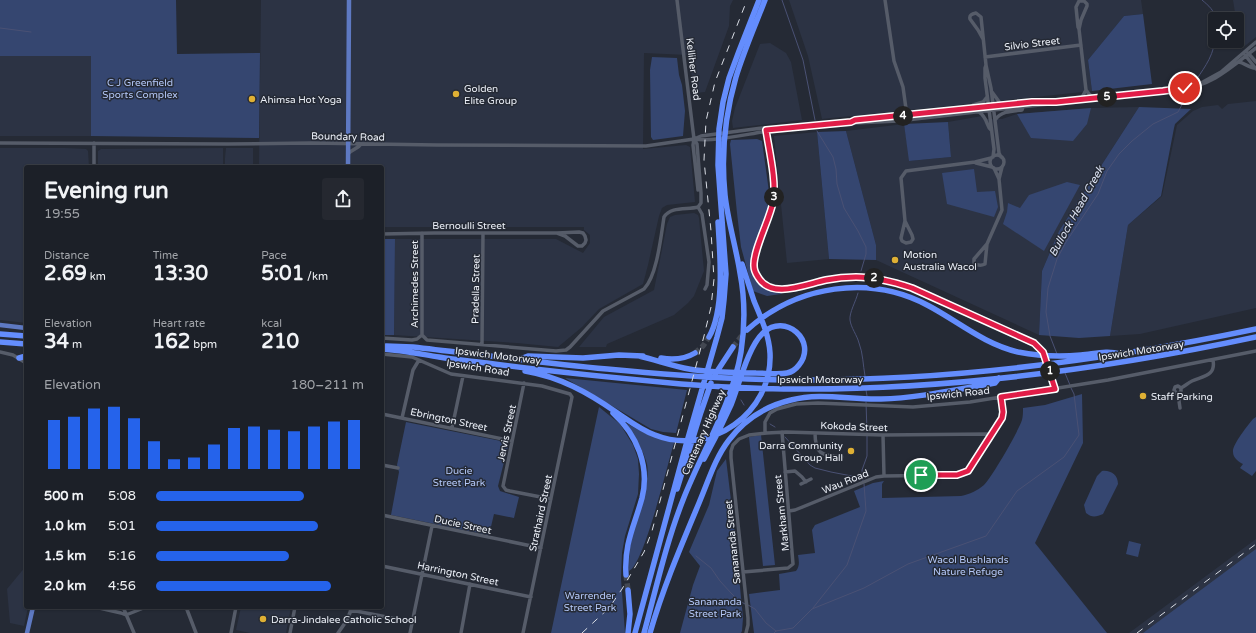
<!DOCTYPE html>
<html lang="en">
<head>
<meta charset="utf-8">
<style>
	body { margin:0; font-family:"Varela Round",sans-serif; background:#252830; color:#f1f3f6; height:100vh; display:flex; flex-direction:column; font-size:15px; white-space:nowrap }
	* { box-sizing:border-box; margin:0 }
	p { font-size:13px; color:#a0a3a8 }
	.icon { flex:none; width:22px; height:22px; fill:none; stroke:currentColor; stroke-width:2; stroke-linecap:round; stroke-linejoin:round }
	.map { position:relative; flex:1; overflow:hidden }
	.details { position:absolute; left:24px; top:165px; width:360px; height:444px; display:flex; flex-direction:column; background:#1c2028; border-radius:4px; box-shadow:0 1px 3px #0004,0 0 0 1px #3a3e45 }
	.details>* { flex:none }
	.fabs { position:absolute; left:1208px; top:12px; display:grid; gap:8px }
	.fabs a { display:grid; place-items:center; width:36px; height:36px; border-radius:4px; background:#1c2028; box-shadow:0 1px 3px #0004,0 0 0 1px #3a3e45; font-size:20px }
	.pin { position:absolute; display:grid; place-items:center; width:34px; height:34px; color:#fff; margin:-17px; border:2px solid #fff; border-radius:50%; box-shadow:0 1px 4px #0007 }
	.km { position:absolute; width:20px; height:20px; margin:-10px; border-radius:50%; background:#222; color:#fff; font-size:11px; line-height:20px; text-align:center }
	.round { display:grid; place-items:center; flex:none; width:42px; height:42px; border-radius:4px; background:#252830 }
	.summary { display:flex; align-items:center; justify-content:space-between; height:68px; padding:0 20px }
	h1 { font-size:22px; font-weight:700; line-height:30px }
	.figures { display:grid; grid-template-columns:repeat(3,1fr); gap:6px; height:68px; padding:4px 20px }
	.figures div { display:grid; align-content:center }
	.figures b { font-size:20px; font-weight:700 }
	.figures small { font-size:11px; font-weight:400 }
	.figures p { font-size:11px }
	.chart { height:112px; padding:8px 20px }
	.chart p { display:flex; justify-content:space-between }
	.chart svg { width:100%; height:72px; margin-top:4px; stroke:#2563eb; stroke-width:6 }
	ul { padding:0 20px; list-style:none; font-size:13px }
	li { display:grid; grid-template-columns:64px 48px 1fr; align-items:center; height:30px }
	li i { height:10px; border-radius:5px; background:#2563eb }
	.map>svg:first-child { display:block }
	.built { fill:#2c3344 }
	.green { fill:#354670 }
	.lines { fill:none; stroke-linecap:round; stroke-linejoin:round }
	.stream { stroke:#4a5174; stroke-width:1 }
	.highway-tunnel { stroke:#434852; stroke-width:5.5; stroke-dasharray:5.5 3; stroke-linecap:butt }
	.minor { stroke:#565c69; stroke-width:3.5 }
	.major { stroke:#5e79c2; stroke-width:4.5 }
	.highway { stroke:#648dfd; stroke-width:5.5 }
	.rail { stroke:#d9dde5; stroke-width:1; stroke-dasharray:7 7; stroke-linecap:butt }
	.route-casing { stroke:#fff; stroke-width:8 }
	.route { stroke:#e11d48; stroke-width:5 }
	.poi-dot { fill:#dfb034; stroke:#252a35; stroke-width:1.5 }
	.labels { text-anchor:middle; stroke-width:3; stroke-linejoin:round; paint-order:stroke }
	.street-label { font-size:10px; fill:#edf1f9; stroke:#252a35 }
	.park-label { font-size:10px; fill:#b4c8f9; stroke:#252a35 }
	.poi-label { font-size:10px; fill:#edf1f9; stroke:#252a35; text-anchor:start }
	.water-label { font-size:11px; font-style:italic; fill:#dae1f2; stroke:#252a35 }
</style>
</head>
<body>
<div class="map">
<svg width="1256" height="633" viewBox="0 0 1256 633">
	<rect width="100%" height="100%" fill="#252a35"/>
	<!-- built -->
	<path class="built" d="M261 0H733L730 6 729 26 705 92 695 93 688 55 644 53 643 149 686 145 690 147 695 202 667 205 662 208 659 216 648 265 643 284 599 309 582 327 558 347 517 343 394 335 395 239H556L583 253 590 243V235L584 230V227H382V167H259Z
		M789 0H1141L1143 14 1124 16 1088 60 1092 91 822 119 808 56Z
		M1233 0H1256V37L1241 49 1237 19H1236Z
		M770 43 786 53 791 62 802 120 733 128 732 121 735 108 760 44Z
		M0 56H91V136H0Z
		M1256 101V308L1140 334 1110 336 1128 225 1162 196 1177 125 1193 111 1202 107 1218 105 1222 109 1228 104Z
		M1139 107 1059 231 1042 271 1039 335 876 260V245L846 131 904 124 910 161 951 157 948 122 982 116 985 119H1002L1017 114 1091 108Z
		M817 132 829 259 787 263 774 136Z
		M0 148H65L86 149 88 151 89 167H26V323L0 320Z
		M223 148V167H98V151L101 149Z
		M226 148H253V167H225V158Z
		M694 213 698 215 699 218 704 271 694 296 688 303 674 315 607 344 606 347H579L604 317 654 290 667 224 670 217 675 215Z
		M1256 539V552L1146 633H1129Z
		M26 566V607H28L24 626 10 623 7 589Z
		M241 607H258L266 609 267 607H291L286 633H250L236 630Z"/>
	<!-- green -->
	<path class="green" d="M0 0H176L177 54 260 53 259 138 91 136V56H0Z
		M1143 14 1152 84 1092 91 1088 60 1124 16Z
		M652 57 677 58 679 75 682 85 685 111 683 136 653 140 651 137 650 70Z
		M1139 107 1191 109 1175 124 1174 128 1161 196 1128 225 1110 336 1079 338 1039 335 1042 271 1059 231Z
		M1091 108 1087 124 1073 141 1031 138 1017 114Z
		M948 122 951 157 909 161 904 124Z
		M846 131 876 245V260L829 259 817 132Z
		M757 139 762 141 770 199V204L752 254C746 277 759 290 782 293L781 294 767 296 753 291 741 247 737 213 730 144 731 140Z
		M974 169 977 192 995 191 998 207 994 217 947 204 942 173Z
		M1067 182 1080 185 1044 251 1003 224 1007 212 1008 203 1020 208 1029 195Z
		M382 239H395L394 335H382Z
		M565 378 687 390 676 433 663 432 651 429Z
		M1082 394 1083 443 1035 543 1107 633H754L749 594 780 590 779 574 796 571C800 566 799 561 798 555L815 553 812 530 815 525 860 507 854 491 873 483 884 481 882 484V498L961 496C970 494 977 491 984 485 992 477 1018 432 1022 420 1023 416 1023 412 1023 408L1045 405Z
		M599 407 620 424 633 445 638 459 639 474 638 494 625 536 622 553 621 579 625 633H551Z
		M1256 417V471L1252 476 1240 468 1243 464C1239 462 1233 458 1233 452 1232 445 1248 425 1253 419Z
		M406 422 506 442 508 446 498 486 500 491 519 497 514 518 494 514 489 535 391 515 399 472 397 465Z
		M626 423 644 433 674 443C668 462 644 565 629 571 629 560 629 550 631 540 635 521 651 482 647 464 643 449 634 436 626 423Z
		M761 435 775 565 763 566 749 437Z
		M726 459 734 525 743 618 742 631 741 633H680L693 585 700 566 689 552 709 505 717 471Z
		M1102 471C1111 470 1118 475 1118 484L1103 514C1096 517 1092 518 1086 513L1084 505 1097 476Z
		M1129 541 1141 544 1138 557 1126 554Z
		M1256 549V633H1143Z"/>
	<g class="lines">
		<!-- stream -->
		<path class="stream" d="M782 0 803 60 815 120
			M1202 0C1209 6 1214 10 1216 19
			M0 28 31 32
			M1193 85C1202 70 1212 60 1215 41
			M817 131 833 157 836 169 837 184 844 208 858 231 866 247V254L861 271
			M858 293C856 301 849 313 850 320 851 328 857 335 859 343 863 353 863 365 865 376
			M1057 354 1050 336 1046 312 1048 288 1057 259 1066 242 1098 194 1107 171 1119 154 1132 141 1153 124 1178 112 1190 90
			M1065 373 1070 385
			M866 390 867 396
			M741 400 744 405
			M866 402 867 432
			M770 424 775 427
			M785 437 810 465 815 468 831 472 862 478
			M863 481 862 470 867 456V436
			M696 556 711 568 720 581 731 593 738 600 745 604
			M748 605 755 609 766 623 776 631
			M813 608 847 565 866 511 864 484
			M774 633 776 631 793 628 812 609 864 588 908 564 986 536 1017 491 1064 457 1079 435 1074 394 1071 388"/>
		<!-- highway-tunnel -->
		<path class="highway-tunnel" d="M733 347 744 333
			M695 353 703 346 709 337
			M626 575 628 590"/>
		<!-- minor -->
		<path class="minor" d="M677 0 693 131 694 139 697 144 701 193V203L698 207
			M885 0 894 61 903 87 907 116
			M1079 29 1081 20 1087 6V4L1084 1H1079L1076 7 1078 27 1079 29 1086 90 1090 95 1094 98
			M983 39 978 30 970 19C969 15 972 14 976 13L981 17 986 65 991 88 999 153 1001 157
			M1248 53 1256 62
			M1245 55 1256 69
			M985 57 1081 45
			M1239 62C1244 63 1250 68 1255 68
			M986 65 985 68V78L994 149 993 157
			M1201 83 1221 72 1256 42
			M992 92 1000 103 1003 104
			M1081 99 1086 90
			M972 108 973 105 983 102 987 97
			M979 112C988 118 986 126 991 130
			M995 120C1001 111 1012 111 1022 110L1023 107
			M851 122 855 120 1032 101 1058 102
			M766 129C769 150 777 183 773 202 770 220 753 250 754 266 754 270 756 274 758 277 771 300 806 284 826 280 836 278 846 277 856 277 876 277 894 282 912 288L1038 346 1043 352 1055 389
			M694 139 701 136 762 128 766 129 851 122 855 123 898 121 993 110 1176 91C1213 85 1228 70 1256 48
			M694 139 693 145 698 190
			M0 143 228 144 311 143 437 145 646 146 694 139C712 142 743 135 762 132L766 129
			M348 154C352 149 358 149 361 144
			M990 162a7 7 0 1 1 14 0a7 7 0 1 1-14 0Z
			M976 163 992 167
			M94 167V143
			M999 179 1002 167
			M698 207 702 214 709 262 707 285 705 289
			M905 221 912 235 913 239 911 242 906 243 902 241 901 238 905 221 901 178 906 171 975 162 991 158
			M382 234 434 233H557L579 232 583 233 585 236 586 240 585 243 582 246H578L565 236 557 233
			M987 244 985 264C981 266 978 266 974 263V259L987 244 1002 210 999 179 994 168
			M422 335 427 340 556 351 566 350 570 347 603 311 644 289C657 276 661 236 664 217 671 206 687 210 698 207
			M422 335V233
			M382 338 412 340 417 339 422 335
			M482 344 483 233
			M0 352 13 355 26 363
			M382 354 412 357 451 374 542 386 570 394 572 397 523 633
			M524 383 503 486 506 490 510 491 551 499
			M1181 388 1178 386 1175 387 1174 390 1177 394H1179L1181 391V388C1185 386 1188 383 1192 381 1203 376 1216 376 1213 360
			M1178 394 1180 408
			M382 414 512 441
			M402 418 413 370 419 360
			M452 428 463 376
			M765 433V422L770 413 777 409 796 404 818 403 913 407 970 402 1108 380 1256 351
			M815 433C815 454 822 456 842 457
			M883 435 884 476
			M382 465 398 468
			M785 472 795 471 802 477 806 482
			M801 484 811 479
			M789 511 795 510 876 477 884 476 957 475 964 473 970 468 1001 418 1003 412 1001 397
			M382 515 541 548
			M382 566 531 597
			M743 572 788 568 793 564 782 432
			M95 607 121 613 126 615 146 607
			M123 607 134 633
			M186 607 196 633
			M351 610 412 622
			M231 633 236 607
			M290 633 295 607
			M338 633C343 626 351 616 351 607
			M410 633 432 526
			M461 633 470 584
			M746 633 748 625V618L731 458V451L733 445 739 439 749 435 767 433 786 432 883 435 988 434 991 435"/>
		<!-- major -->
		<path class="major" d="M348 167 349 0
			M0 325 26 328
			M27 633 33 607"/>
		<!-- highway -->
		<path class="highway" d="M747 330C797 285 870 274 929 306 959 322 984 344 1018 352 1038 356 1060 357 1081 355 1094 354 1107 350 1120 354
			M0 334 26 336
			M709 337C725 309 720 254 718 222
			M0 342 26 344
			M386 346 413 347C525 360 636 375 748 379 919 385 1089 364 1256 329
			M382 349C401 350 420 354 439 357 455 360 471 361 487 363 551 372 616 378 681 384 873 400 1068 377 1256 337
			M639 356C656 360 673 366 689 369 711 373 734 372 756 373 766 373 777 375 787 373 792 372 796 369 799 365 818 341 785 312 763 333 748 347 739 385 731 405 723 423 714 441 704 459
			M19 358 26 356
			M661 358C673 360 685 359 695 353
			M520 359 528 356 583 358 619 355 643 356
			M525 371C560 377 587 392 616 412 628 420 641 430 655 435 710 457 773 413 770 353 769 335 761 318 754 301 750 289 746 276 742 264
			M716 373 733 347
			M613 413C637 435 650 466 642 498 634 527 624 543 626 575
			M677 489 701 412 711 383
			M628 590 630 614 628 633
			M635 633 686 445 717 337 722 318 724 300 726 274 718 165 719 129 723 102 729 78 739 51 759 0
			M644 633C656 589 666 543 683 500 702 451 732 405 741 352 745 326 745 299 740 273 736 247 728 222 725 195 721 156 725 115 736 77 744 51 755 26 765 0
			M650 633C663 588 681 546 699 503 708 482 715 458 729 440 744 420 766 406 791 400 820 392 851 400 881 399 919 398 958 389 995 383L999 378"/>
		<!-- rail -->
		<path class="rail" d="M582 633 609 608 622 589 644 552 652 531 704 336 711 307 714 279 711 231 704 160 706 121 715 82 747 0
			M1137 633 1256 544"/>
	</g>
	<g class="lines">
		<!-- route casing -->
		<g class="route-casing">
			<path id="route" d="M921 475H957L968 471 1002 418 1003 412 1001 397 1055 389 1043 352 1034 343 912 288C894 282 876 277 856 277 846 277 836 278 826 280 806 284 771 300 758 277 756 274 754 270 754 266 753 250 770 219 773 202 777 183 769 150 766 130L851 122 855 120 1032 102H1056L1163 91 1185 88"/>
		</g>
		<!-- route -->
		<use href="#route" class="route"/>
	</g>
	<!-- markers -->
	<g class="poi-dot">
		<circle cx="456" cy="94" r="4"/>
		<circle cx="252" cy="99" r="4"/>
		<circle cx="895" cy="260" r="4"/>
		<circle cx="1143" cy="396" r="4"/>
		<circle cx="851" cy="451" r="4"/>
		<circle cx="263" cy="619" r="4"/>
	</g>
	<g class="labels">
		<!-- street labels -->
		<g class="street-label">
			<text transform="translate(1032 43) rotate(-7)" y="4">Silvio Street</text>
			<text transform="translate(694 69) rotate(83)" y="4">Kelliher Road</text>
			<text transform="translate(348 136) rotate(1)" y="4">Boundary Road</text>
			<text x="469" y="229">Bernoulli Street</text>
			<text transform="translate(414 284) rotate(-90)" y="4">Archimedes Street</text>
			<text transform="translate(475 289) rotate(-89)" y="4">Pradella Street</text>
			<text transform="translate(1141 350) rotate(-9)" y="4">Ipswich Motorway</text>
			<text transform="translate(498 355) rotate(7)" y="4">Ipswich Motorway</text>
			<text transform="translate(478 367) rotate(9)" y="4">Ipswich Road</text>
			<text x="820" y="383">Ipswich Motorway</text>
			<text transform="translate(958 393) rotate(-6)" y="4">Ipswich Road</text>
			<text transform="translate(449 419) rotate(12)" y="4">Ebrington Street</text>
			<text transform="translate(854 426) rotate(2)" y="4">Kokoda Street</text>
			<text transform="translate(703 432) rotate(-66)" y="4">Centenary Highway</text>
			<text transform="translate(506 433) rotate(-78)" y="4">Jervis Street</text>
			<text transform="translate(845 481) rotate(-22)" y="4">Wau Road</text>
			<text transform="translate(540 513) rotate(-78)" y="4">Strathaird Street</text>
			<text transform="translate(781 513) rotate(-96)" y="4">Markham Street</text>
			<text transform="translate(463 524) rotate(12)" y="4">Ducie Street</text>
			<text transform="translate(732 542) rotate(-96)" y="4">Sanananda Street</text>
			<text transform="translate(458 573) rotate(12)" y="4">Harrington Street</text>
		</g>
		<!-- park labels -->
		<g class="park-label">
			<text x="140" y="86">C J Greenfield<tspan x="140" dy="12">Sports Complex</tspan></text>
			<text x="459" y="474">Ducie<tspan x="459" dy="12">Street Park</tspan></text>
			<text x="968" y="563">Wacol Bushlands<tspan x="968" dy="12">Nature Refuge</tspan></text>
			<text x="590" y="599">Warrender<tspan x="590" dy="12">Street Park</tspan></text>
			<text x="715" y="605">Sanananda<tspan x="715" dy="12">Street Park</tspan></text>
		</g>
		<!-- poi labels -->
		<g class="poi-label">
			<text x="464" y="92">Golden<tspan x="464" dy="12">Elite Group</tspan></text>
			<text x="260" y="103">Ahimsa Hot Yoga</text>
			<text x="903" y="258">Motion<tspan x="903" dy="12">Australia Wacol</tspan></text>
			<text x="1151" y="400">Staff Parking</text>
			<text x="843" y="449" text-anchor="end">Darra Community<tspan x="843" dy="12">Group Hall</tspan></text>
			<text x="271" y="623">Darra-Jindalee Catholic School</text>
		</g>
		<!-- water labels -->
		<g class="water-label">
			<text transform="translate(1076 211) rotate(-61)" y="4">Bullock Head Creek</text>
		</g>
	</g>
</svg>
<div class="fabs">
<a><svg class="icon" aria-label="locate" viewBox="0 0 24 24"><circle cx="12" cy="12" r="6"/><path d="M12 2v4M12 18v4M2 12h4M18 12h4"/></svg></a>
</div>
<div class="pin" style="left:921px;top:475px;background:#1e9e55"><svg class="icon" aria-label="arrive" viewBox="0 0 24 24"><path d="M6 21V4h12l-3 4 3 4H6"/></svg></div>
<div class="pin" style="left:1185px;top:88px;background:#d93025"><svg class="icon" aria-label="check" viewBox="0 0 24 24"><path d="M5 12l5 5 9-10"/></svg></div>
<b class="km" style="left:1050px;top:371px">1</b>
<b class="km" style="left:874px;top:278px">2</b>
<b class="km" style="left:774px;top:197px">3</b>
<b class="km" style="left:903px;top:116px">4</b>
<b class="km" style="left:1107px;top:97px">5</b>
<section class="details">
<div class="summary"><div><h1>Evening run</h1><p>19:55</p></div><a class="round"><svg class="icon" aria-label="share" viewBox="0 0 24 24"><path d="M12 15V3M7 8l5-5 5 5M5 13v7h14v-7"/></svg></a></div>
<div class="figures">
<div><p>Distance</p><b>2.69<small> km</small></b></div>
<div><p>Time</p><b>13:30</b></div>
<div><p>Pace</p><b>5:01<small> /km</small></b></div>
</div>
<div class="figures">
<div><p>Elevation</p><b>34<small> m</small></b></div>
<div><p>Heart rate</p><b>162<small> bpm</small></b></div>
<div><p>kcal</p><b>210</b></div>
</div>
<div class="chart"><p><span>Elevation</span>180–211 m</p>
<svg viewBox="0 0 160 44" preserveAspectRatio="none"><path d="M5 44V14M15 44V12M25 44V7M35 44V6M45 44V13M55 44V27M65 44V38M75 44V37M85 44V29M95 44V19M105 44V18M115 44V20M125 44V21M135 44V18M145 44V15M155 44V14"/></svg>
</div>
<ul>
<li><b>500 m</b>5:08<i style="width:71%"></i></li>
<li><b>1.0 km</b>5:01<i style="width:78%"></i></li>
<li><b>1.5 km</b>5:16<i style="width:64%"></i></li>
<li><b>2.0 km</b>4:56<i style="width:84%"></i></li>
</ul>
</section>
</div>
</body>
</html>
